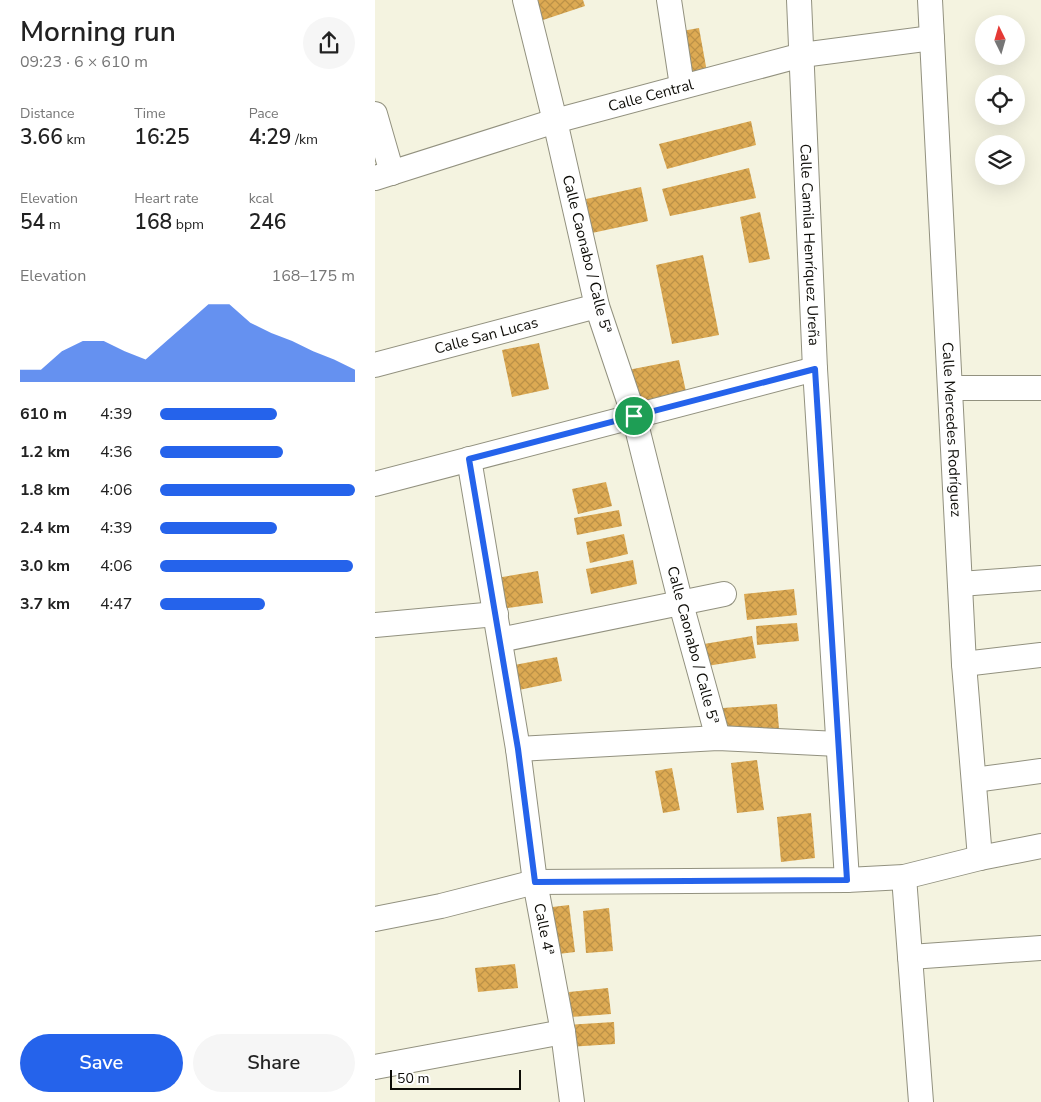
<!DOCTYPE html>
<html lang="en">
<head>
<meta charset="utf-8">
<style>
	body { margin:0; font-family:"Nunito Sans",sans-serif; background:#f6f6f6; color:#222; height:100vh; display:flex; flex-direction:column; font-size:19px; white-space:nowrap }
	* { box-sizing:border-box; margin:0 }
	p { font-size:16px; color:#767676 }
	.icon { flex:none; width:28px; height:28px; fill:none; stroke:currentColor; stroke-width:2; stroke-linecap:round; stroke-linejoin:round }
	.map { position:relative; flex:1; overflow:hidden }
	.details { display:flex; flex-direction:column; background:#fff; width:375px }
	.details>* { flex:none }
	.needle { width:32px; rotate:355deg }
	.fabs { position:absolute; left:600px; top:15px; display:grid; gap:10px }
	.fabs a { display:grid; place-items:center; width:50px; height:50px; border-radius:50%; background:#fff; box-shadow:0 5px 20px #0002; font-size:25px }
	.scale { position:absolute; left:15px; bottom:12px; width:131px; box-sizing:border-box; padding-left:5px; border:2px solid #0d0c07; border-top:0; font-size:14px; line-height:18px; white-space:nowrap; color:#0d0c07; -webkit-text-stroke:4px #fff; paint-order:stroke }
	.pin { position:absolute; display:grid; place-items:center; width:42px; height:42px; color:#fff; margin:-21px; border:2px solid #fff; border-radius:50%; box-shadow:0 1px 5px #0007 }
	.round { display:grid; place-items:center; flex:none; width:52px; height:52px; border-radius:26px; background:#f6f6f6 }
	.headline { display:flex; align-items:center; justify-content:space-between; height:85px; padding:0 20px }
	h1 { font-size:28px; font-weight:600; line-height:38px }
	.metrics { display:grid; grid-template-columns:repeat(3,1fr); gap:8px; height:85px; padding:5px 20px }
	.metrics div { display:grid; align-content:center }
	.metrics b { font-size:21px; font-weight:600 }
	.metrics small { font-size:14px; font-weight:400 }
	.metrics p { font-size:14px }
	.chart { height:140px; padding:10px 20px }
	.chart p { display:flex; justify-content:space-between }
	.chart svg { width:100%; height:90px; margin-top:5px; fill:#2563eb; opacity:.7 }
	.button { display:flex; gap:10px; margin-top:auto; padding:10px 20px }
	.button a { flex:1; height:58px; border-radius:30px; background:#2563eb; color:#fff; font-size:20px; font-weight:600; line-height:58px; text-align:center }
	.button a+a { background:#f6f6f6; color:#222 }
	ul { padding:0 20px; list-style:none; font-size:16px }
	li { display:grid; grid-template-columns:80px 60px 1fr; align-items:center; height:38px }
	li i { height:12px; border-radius:6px; background:#2563eb }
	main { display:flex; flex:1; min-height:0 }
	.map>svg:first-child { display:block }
	.building { fill:url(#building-cross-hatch) }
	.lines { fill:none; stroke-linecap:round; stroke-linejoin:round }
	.minor-casing { stroke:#92917f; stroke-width:26 }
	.minor { stroke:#fff; stroke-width:24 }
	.route-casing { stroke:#fff; stroke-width:10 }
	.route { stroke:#2563eb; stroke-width:6 }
	.labels { text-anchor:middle; stroke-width:5; stroke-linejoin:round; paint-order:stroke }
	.street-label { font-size:15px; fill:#0d0c07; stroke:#fff }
</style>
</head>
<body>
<main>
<section class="details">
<div class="headline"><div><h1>Morning run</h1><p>09:23 · 6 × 610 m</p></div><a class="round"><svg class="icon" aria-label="share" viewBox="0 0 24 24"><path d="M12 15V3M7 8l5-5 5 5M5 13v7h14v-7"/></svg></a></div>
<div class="metrics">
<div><p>Distance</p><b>3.66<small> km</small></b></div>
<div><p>Time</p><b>16:25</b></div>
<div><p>Pace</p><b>4:29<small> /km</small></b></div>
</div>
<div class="metrics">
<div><p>Elevation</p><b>54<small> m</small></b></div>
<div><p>Heart rate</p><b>168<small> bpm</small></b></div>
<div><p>kcal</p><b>246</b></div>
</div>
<div class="chart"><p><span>Elevation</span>168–175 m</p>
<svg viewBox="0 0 160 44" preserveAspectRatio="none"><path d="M0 44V38L10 38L20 29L30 24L40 24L50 29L60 33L70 24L80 15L90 6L100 6L110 15L120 20L130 24L140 29L150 33L160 38V44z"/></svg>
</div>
<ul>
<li><b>610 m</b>4:39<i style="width:60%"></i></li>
<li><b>1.2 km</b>4:36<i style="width:63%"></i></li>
<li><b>1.8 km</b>4:06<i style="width:100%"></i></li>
<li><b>2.4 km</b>4:39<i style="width:60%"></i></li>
<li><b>3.0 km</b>4:06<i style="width:99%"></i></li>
<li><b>3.7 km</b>4:47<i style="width:54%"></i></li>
</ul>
<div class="button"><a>Save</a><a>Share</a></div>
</section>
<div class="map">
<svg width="666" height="1102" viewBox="0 0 666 1102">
	<defs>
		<pattern id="building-cross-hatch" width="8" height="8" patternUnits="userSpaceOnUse" patternTransform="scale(1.25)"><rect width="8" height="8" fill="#ddaa53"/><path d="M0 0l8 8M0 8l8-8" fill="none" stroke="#bc9147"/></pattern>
	</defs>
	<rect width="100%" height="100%" fill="#f4f3e0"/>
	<!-- building -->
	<path class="building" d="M162 0H208L210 6 168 20Z
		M324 28 332 72 310 76 301 32Z
		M376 121 381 145 292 169 284 144Z
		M374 168 381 198 295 216 287 189Z
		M266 187 273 221 217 233 211 199Z
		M385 212 395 259 374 263 365 217Z
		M328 255 344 335 297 344 281 265Z
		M164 343 174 389 137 397 127 350Z
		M304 360 312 396 261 406 253 370Z
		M231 482 237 506 203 514 197 489Z
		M244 510 247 526 202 535 199 518Z
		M249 534 253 554 215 563 211 542Z
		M258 560 262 584 216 594 211 569Z
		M163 571 168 603 126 609 121 578Z
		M419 589 422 615 372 620 369 594Z
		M422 623 424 641 382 645 381 626Z
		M377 636 381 658 326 667 323 645Z
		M182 657 187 681 139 691 134 666Z
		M402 704 404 729 349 732 348 708Z
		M382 760 389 810 362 813 356 763Z
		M297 768 305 810 288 813 280 771Z
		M436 813 440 858 406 862 402 817Z
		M194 905 200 952 175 955 169 908Z
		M234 908 238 951 211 953 208 911Z
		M140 964 143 988 103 992 100 968Z
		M233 988 236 1014 196 1017 194 992Z
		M239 1022 240 1044 193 1047 191 1025Z"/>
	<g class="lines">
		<!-- minor casing -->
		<g class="minor-casing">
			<g id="minor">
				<path d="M150 0 180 121 222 306 259 416 306 604 343 738"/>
				<path d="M294 0 307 86"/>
				<path id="s1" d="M424 0 440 369 472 880"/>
				<path id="s2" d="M555 0 589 664 605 858"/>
				<path d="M0 114 17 173"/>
				<path id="s3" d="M0 178 180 121 427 55 557 38"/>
				<path id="s4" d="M0 365 222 306"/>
				<path d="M575 388H666"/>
				<path d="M94 459 143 749 160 882 188 1032 197 1102"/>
				<path d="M0 484 440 369"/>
				<path d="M585 584 666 578"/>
				<path d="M0 625 121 614"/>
				<path d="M125 640 349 594"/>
				<path d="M589 664 666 655"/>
				<path d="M143 749 343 738 463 744"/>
				<path d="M599 780 666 771"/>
				<path d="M529 877 546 1102"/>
				<path d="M0 919 66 906 160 882 472 880 529 877 605 858 666 846"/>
				<path d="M535 957 666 948"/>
				<path d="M0 1067 188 1032"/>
			</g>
		</g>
		<!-- minor -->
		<use href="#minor" class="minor"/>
	</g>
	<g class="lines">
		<!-- route casing -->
		<g class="route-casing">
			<path id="route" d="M440 369 472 880 160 882 143 749 94 459Z"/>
		</g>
		<!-- route -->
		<use href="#route" class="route"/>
	</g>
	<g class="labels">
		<!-- street labels -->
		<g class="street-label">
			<text dy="5" stroke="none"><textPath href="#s3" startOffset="288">Calle Central</textPath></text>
			<text dy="5" stroke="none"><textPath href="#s1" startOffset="245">Calle Camila Henríquez Ureña</textPath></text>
			<text transform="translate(212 254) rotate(76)" y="5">Calle Caonabo / Calle 5ª</text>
			<text dy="5" stroke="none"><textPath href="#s4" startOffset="115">Calle San Lucas</textPath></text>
			<text dy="5" stroke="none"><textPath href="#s2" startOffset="430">Calle Mercedes Rodríguez</textPath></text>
			<text transform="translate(318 645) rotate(75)" y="5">Calle Caonabo / Calle 5ª</text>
			<text transform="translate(169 929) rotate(79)" y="5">Calle 4ª</text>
		</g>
	</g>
</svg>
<div class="fabs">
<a><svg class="needle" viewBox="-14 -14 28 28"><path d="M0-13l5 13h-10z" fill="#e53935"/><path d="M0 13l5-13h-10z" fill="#767676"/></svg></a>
<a><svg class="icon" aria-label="locate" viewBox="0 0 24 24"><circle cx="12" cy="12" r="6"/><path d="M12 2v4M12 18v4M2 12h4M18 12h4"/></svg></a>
<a><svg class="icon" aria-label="layers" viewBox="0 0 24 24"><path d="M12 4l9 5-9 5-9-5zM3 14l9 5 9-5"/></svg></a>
</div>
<div class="scale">50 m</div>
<div class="pin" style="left:259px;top:416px;background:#1e9e55"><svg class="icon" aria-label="arrive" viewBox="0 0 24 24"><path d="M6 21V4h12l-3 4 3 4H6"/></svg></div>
</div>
</main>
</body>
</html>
